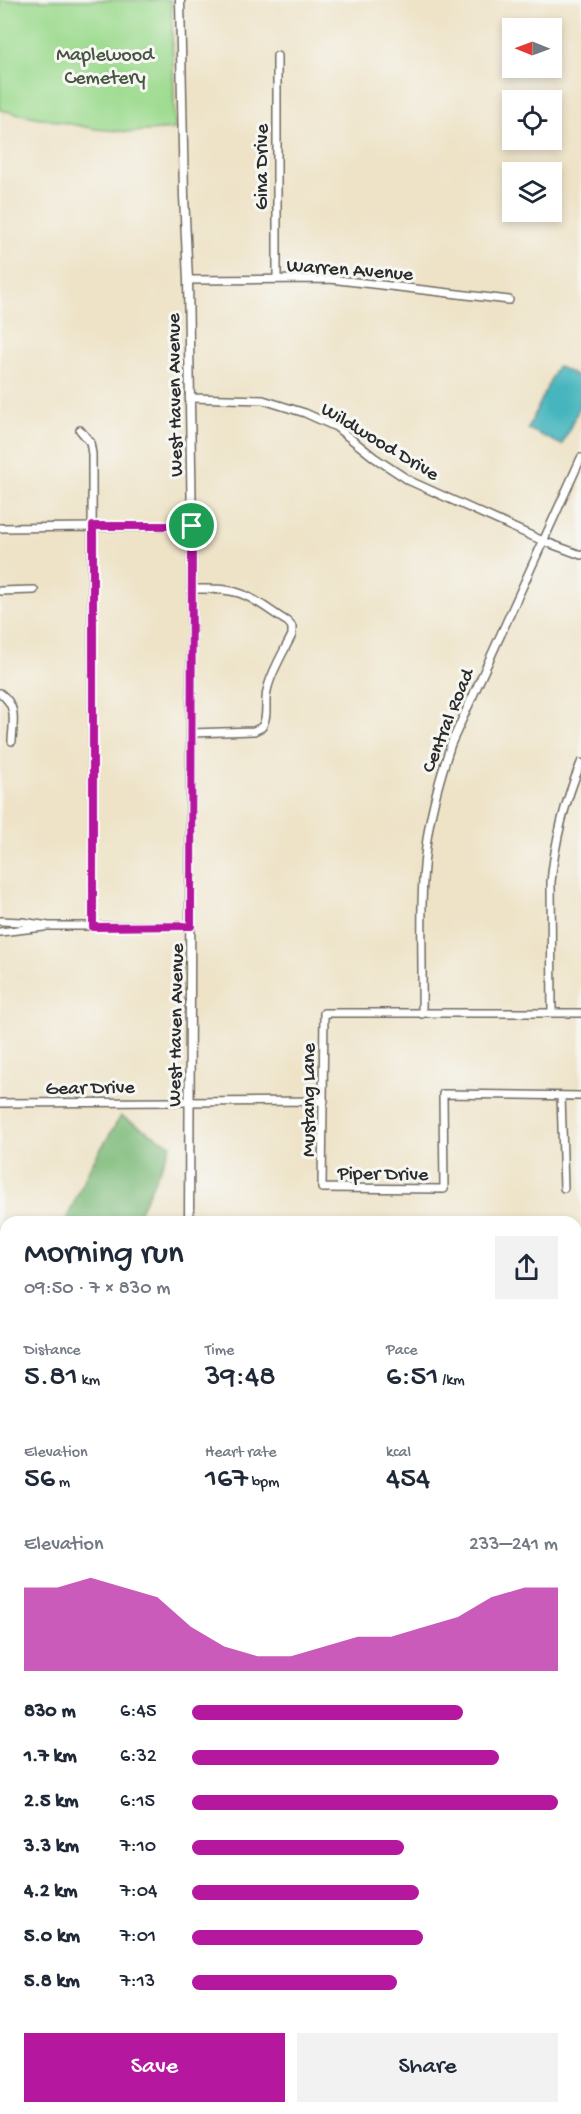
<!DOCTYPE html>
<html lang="en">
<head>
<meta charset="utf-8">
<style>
	body { margin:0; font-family:"Gochi Hand",sans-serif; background:#f2f2f3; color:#1f2937; height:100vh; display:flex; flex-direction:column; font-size:22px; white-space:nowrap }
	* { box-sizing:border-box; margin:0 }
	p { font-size:20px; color:#747a83 }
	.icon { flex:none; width:33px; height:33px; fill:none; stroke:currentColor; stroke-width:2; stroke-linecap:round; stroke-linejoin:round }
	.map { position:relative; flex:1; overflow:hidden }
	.side { position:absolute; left:0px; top:1216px; width:582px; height:898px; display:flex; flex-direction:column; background:#fff; border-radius:18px 18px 0 0; box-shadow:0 3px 9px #0003 }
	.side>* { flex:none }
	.needle { width:39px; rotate:271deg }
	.fabs { position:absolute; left:502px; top:18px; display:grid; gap:12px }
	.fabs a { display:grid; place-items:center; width:60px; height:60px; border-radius:0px; background:#fff; box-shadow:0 3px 9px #0003; font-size:30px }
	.pin { position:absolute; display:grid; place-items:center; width:51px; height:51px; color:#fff; margin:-26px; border:3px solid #fff; border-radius:50%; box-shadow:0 2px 6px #0007 }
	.round { display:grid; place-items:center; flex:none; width:63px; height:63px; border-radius:0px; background:#f2f2f3 }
	.summary { display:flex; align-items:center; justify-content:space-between; height:102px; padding:0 24px }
	h1 { font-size:33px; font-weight:600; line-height:45px }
	.figures { display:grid; grid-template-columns:repeat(3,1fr); gap:9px; height:102px; padding:6px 24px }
	.figures div { display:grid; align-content:center }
	.figures b { font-size:30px; font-weight:600 }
	.figures small { font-size:16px; font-weight:400 }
	.figures p { font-size:16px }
	.chart { height:168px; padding:12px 24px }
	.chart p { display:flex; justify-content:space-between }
	.chart svg { width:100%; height:108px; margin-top:6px; fill:#b5179e; opacity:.7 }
	.cta { display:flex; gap:12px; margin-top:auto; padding:12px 24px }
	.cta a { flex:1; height:69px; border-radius:0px; background:#b5179e; color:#fff; font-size:24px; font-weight:600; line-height:69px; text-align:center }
	.cta a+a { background:#f2f2f3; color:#1f2937 }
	ul { padding:0 24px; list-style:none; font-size:20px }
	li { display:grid; grid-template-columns:96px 72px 1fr; align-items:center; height:45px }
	li i { height:15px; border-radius:8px; background:#b5179e }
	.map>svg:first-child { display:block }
	.green { fill:#9edb90; stroke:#64835e; stroke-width:1.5 }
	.forest { fill:#7ebb7a; stroke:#547352; stroke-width:1.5 }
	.water { fill:#46b5be; stroke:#387074; stroke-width:1.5 }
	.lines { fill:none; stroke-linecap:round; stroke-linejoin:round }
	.minor-casing { stroke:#6f6b62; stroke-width:10 }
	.tertiary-casing { stroke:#6f6b62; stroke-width:11 }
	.minor { stroke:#fff; stroke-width:7 }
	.tertiary { stroke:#fff; stroke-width:8 }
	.route-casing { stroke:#fff; stroke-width:12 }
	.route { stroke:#b5179e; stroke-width:8 }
	.labels { text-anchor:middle; stroke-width:6; stroke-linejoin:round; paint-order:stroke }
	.park-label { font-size:20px; fill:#485744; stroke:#f6f6f2 }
	.street-label { font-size:20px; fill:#2b2b2b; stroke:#f6f6f2 }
</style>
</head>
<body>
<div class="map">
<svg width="581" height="2114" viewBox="0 0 581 2114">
	<rect width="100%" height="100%" fill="#f6f6f2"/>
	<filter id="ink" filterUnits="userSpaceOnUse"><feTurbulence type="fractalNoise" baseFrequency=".0167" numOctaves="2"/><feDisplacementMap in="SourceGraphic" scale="12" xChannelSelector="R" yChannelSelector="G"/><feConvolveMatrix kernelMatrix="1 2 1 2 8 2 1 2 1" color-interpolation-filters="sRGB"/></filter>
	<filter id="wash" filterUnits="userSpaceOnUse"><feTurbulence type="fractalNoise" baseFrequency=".008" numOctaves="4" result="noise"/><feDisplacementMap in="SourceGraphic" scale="24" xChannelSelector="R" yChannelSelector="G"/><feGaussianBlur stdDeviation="1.35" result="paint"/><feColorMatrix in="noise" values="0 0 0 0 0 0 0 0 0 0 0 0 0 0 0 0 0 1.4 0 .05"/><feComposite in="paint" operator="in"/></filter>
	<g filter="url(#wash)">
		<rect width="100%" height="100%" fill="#eee3c7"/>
		<!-- green -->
		<path class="green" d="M0 0H171L175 129 131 132 96 129 0 110Z
			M0 1907H6V1983H0Z"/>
		<!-- forest -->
		<path class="forest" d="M121 1116 171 1145 135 1222H65L91 1165Z
			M6 1348V1503L0 1516V1364Z"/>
		<!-- water -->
		<path class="water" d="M557 366 581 378V404L562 445 528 429Z"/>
	</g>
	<g filter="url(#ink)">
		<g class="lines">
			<!-- minor casing -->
			<g class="minor-casing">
				<path id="minor" d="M277 278V56
					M188 280 330 279 509 300
					M190 398 263 400 305 413 336 427 375 458 410 481 543 541 581 555
					M80 430 90 442 92 454 93 927
					M0 528 192 526
					M0 591 34 590
					M0 693C18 706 13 721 12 741
					M191 733 254 731 262 727C269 715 264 704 267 691 270 674 284 651 292 635V627L288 622C272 613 257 599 239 593 224 588 207 589 192 589
					M0 921 22 922 49 926H191
					M0 932 44 927
					M552 1013 551 882C555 841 565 801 581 763
					M581 1013H324L322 1188 444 1189 443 1094 581 1096
					M422 1014C423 958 419 902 426 847 430 812 440 777 451 744L581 458
					M561 1096 564 1188
					M0 1103 324 1101
					M0 1639 6 1626
					M0 1692 5 1682
					M0 1818 6 1821
					M0 2044H6
					M120 2109V2114"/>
			</g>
			<!-- tertiary casing -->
			<g class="tertiary-casing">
				<path id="tertiary" d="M180 0 184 196 188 280 192 526 189 1222
					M0 1499H6
					M576 1526H581
					M192 2114V2109"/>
			</g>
			<!-- minor -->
			<use href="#minor" class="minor"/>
			<!-- tertiary -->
			<use href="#tertiary" class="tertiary"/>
		</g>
	</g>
	<g class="lines" filter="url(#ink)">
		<!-- route casing -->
		<g class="route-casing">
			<path id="route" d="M93 526H192L191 926 93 927Z"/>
		</g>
		<!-- route -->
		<use href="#route" class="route"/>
	</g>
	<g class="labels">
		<!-- park labels -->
		<g class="park-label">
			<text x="105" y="60">Maplewood<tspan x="105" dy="23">Cemetery</tspan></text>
		</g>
		<!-- street labels -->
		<g class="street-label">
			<text transform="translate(260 167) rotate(-90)" y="7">Gina Drive</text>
			<text transform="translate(350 268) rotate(4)" y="7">Warren Avenue</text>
			<text transform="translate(173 395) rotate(-91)" y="7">West Haven Avenue</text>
			<text transform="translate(381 440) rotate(31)" y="7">Wildwood Drive</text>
			<text transform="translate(446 720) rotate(-68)" y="7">Central Road</text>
			<text transform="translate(174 1025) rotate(-89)" y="7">West Haven Avenue</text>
			<text transform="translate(90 1086) rotate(-1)" y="7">Gear Drive</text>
			<text transform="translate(307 1100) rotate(-90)" y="7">Mustang Lane</text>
			<text transform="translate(383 1172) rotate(1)" y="7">Piper Drive</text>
		</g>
	</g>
</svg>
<div class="fabs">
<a><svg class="needle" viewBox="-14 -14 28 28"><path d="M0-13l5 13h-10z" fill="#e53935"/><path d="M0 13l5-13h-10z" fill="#747a83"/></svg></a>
<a><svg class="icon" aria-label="locate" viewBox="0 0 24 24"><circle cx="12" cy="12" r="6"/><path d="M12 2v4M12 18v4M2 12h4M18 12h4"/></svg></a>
<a><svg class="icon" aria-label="layers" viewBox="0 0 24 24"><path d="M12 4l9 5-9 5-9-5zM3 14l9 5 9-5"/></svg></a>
</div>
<div class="pin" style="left:192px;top:526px;background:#1e9e55"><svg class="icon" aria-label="arrive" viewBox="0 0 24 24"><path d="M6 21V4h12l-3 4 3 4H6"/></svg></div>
<section class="side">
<div class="summary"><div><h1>Morning run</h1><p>09:50 · 7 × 830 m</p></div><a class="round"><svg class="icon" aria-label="share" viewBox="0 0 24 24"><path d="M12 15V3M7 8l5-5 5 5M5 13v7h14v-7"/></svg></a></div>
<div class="figures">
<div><p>Distance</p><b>5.81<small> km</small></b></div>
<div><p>Time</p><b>39:48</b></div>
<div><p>Pace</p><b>6:51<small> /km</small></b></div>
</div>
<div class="figures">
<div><p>Elevation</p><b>56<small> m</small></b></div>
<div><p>Heart rate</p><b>167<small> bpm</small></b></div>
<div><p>kcal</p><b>454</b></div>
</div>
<div class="chart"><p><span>Elevation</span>233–241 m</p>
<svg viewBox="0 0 160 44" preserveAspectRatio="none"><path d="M0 44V10L10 10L20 6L30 10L40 14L50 26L60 34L70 38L80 38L90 34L100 30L110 30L120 26L130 22L140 14L150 10L160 10V44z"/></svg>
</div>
<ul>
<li><b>830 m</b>6:45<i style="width:74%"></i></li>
<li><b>1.7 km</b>6:32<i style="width:84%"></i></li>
<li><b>2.5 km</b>6:15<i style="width:100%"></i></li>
<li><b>3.3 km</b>7:10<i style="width:58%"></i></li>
<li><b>4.2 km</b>7:04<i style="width:62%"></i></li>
<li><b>5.0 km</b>7:01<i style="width:63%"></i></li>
<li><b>5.8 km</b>7:13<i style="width:56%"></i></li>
</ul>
<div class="cta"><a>Save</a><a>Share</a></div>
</section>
</div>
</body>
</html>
